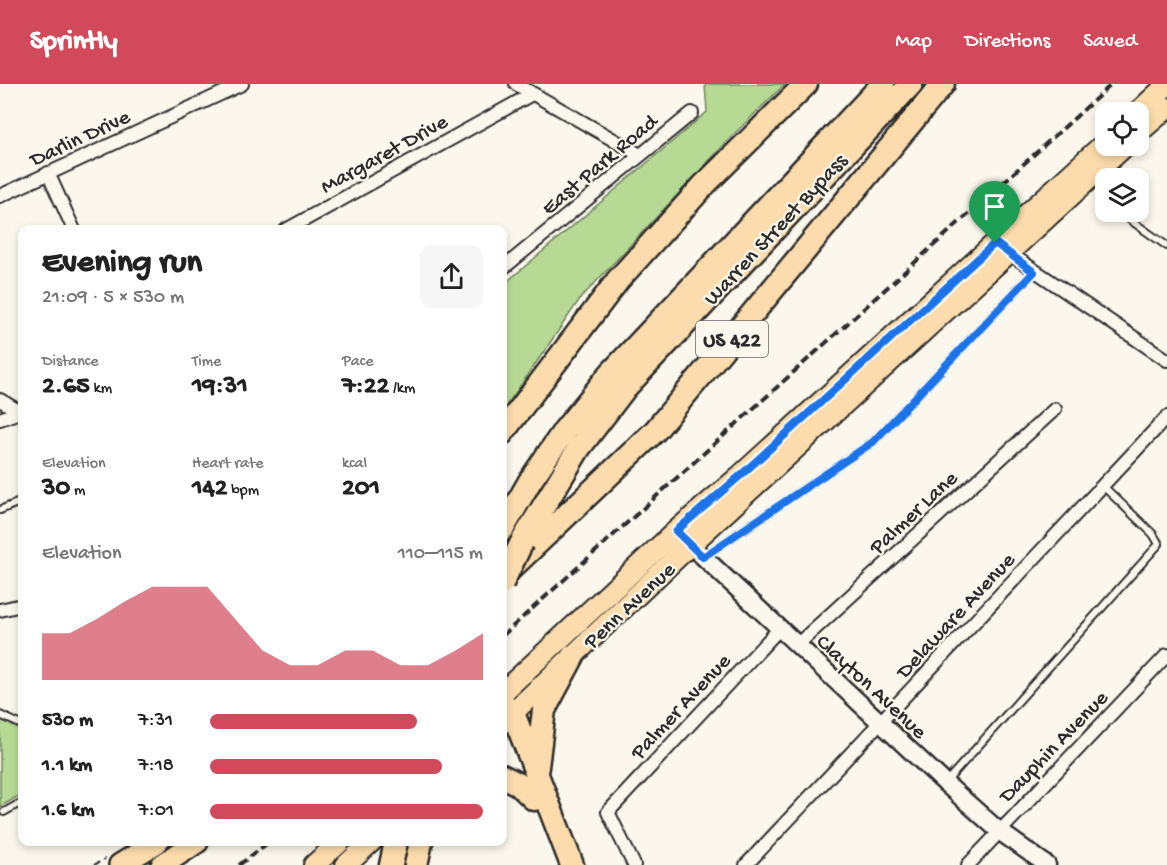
<!DOCTYPE html>
<html lang="en">
<head>
<meta charset="utf-8">
<style>
	body { margin:0; font-family:"Gochi Hand",sans-serif; background:#f6f6f6; color:#222; height:100vh; display:flex; flex-direction:column; font-size:22px; white-space:nowrap }
	* { box-sizing:border-box; margin:0 }
	p { font-size:20px; color:#767676 }
	.icon { flex:none; width:33px; height:33px; fill:none; stroke:currentColor; stroke-width:2; stroke-linecap:round; stroke-linejoin:round }
	.map { position:relative; flex:1; overflow:hidden }
	.details { position:absolute; left:18px; top:141px; width:489px; height:621px; display:flex; flex-direction:column; background:#fff; border-radius:12px; box-shadow:0 3px 9px #0003 }
	.details>* { flex:none }
	.tools { position:absolute; left:1095px; top:18px; display:grid; gap:12px }
	.tools a { display:grid; place-items:center; width:54px; height:54px; border-radius:12px; background:#fff; box-shadow:0 3px 9px #0003; font-size:30px }
	.pin { position:absolute; display:grid; place-items:center; width:51px; height:51px; color:#fff; margin:-62px -26px; border-radius:50% 50% 50% 0; rotate:-45deg; box-shadow:0 0 6px #0007 }
	.pin .icon { rotate:45deg }
	.round { display:grid; place-items:center; flex:none; width:63px; height:63px; border-radius:12px; background:#f6f6f6 }
	.headline { display:flex; align-items:center; justify-content:space-between; height:102px; padding:0 24px }
	h1 { font-size:33px; font-weight:700; line-height:45px }
	.stats { display:grid; grid-template-columns:repeat(3,1fr); gap:9px; height:102px; padding:6px 24px }
	.stats div { display:grid; align-content:center }
	.stats b { font-size:26px; font-weight:700 }
	.stats small { font-size:16px; font-weight:400 }
	.stats p { font-size:16px }
	.chart { height:168px; padding:12px 24px }
	.chart p { display:flex; justify-content:space-between }
	.chart svg { width:100%; height:108px; margin-top:6px; fill:#d1495b; opacity:.7 }
	ul { padding:0 24px; list-style:none; font-size:20px }
	li { display:grid; grid-template-columns:96px 72px 1fr; align-items:center; height:45px }
	li i { height:15px; border-radius:8px; background:#d1495b }
	header { display:flex; align-items:center; gap:36px; box-sizing:border-box; height:84px; padding:0 30px; background:#d1495b; color:#fff }
	header strong { font-size:28px }
	nav { display:flex; gap:33px; margin-inline-start:auto; font-size:21px }
	.map>svg:first-child { display:block }
	.green { fill:#b6da94; stroke:#708260; stroke-width:1.5 }
	.lines { fill:none; stroke-linecap:round; stroke-linejoin:round }
	.service-casing { stroke:#2b2b2b; stroke-width:10 }
	.minor-casing { stroke:#2b2b2b; stroke-width:16 }
	.tertiary-casing { stroke:#2b2b2b; stroke-width:21 }
	.primary-casing { stroke:#2b2b2b; stroke-width:24 }
	.trunk-casing { stroke:#2b2b2b; stroke-width:26 }
	.motorway-casing { stroke:#2b2b2b; stroke-width:27 }
	.path { stroke:#2b2b2b; stroke-width:2; stroke-dasharray:6 4.5; stroke-linecap:butt }
	.service { stroke:#fbf7ec; stroke-width:6 }
	.minor { stroke:#fbf7ec; stroke-width:12 }
	.tertiary { stroke:#fbf7ec; stroke-width:16 }
	.primary { stroke:#fcdcac; stroke-width:20 }
	.trunk { stroke:#fcdcac; stroke-width:21 }
	.motorway { stroke:#fcdcac; stroke-width:22 }
	.rail { stroke:#2b2b2b; stroke-width:4; stroke-dasharray:9 4.5; stroke-linecap:butt }
	.motorway-bridge-casing { stroke:#2b2b2b; stroke-width:27; stroke-linecap:butt }
	.motorway-bridge { stroke:#fcdcac; stroke-width:22 }
	.route-casing { stroke:#fff; stroke-width:12 }
	.route { stroke:#1a73e8; stroke-width:8 }
	.labels { text-anchor:middle; stroke-width:4.5; stroke-linejoin:round; paint-order:stroke }
	.shield { fill:#fbf7ec; stroke:#696865; stroke-width:1.5 }
	.shield-label { font-size:21px; font-weight:bold; fill:#2b2b2b }
	.street-label { font-size:22px; fill:#2b2b2b; stroke:#fbf7ec }
</style>
</head>
<body>
<header>
<strong>Sprintly</strong>
<nav><a>Map</a><a>Directions</a><a>Saved</a></nav>
</header>
<div class="map">
<svg width="1167" height="781" viewBox="0 0 1167 781">
	<rect width="100%" height="100%" fill="#fbf7ec"/>
	<filter id="ink" filterUnits="userSpaceOnUse"><feTurbulence type="fractalNoise" baseFrequency=".0167" numOctaves="2"/><feDisplacementMap in="SourceGraphic" scale="12" xChannelSelector="R" yChannelSelector="G"/><feConvolveMatrix kernelMatrix="1 2 1 2 8 2 1 2 1" color-interpolation-filters="sRGB"/></filter>
	<g filter="url(#ink)">
		<!-- green -->
		<path class="green" d="M705 0H785L736 48 580 215 503 327V201L707 28Z
			M0 635 22 647V710L0 723Z"/>
		<g class="lines">
			<!-- service casing -->
			<g class="service-casing">
				<path id="service" d="M1119 128 1167 162
					M0 426 22 417
					M703 473 873 358 1034 188
					M0 631 22 641
					M946 698 1159 460 1153 450 1103 402
					M4 728 22 718"/>
			</g>
			<!-- minor casing -->
			<g class="minor-casing">
				<path id="minor" d="M516 0 640 71
					M48 89 74 146
					M0 112 242 0
					M286 146 532 10
					M1003 165 1167 276
					M502 185 692 29
					M0 316 22 329
					M0 335 22 327
					M0 526 22 521
					M797 561 1055 325
					M634 781 608 728 780 544
					M746 781 1167 333
					M968 781 1167 571"/>
			</g>
			<!-- tertiary casing -->
			<g class="tertiary-casing">
				<path id="tertiary" d="M681 452 945 699 999 747 1047 781"/>
			</g>
			<!-- primary casing -->
			<g class="primary-casing">
				<path id="primary" d="M1138 28 1167 1
					M1138 49 1167 24
					M502 609 676 447 741 391 1106 58
					M502 639 690 461 1125 62
					M314 781 340 758
					M346 781 371 758"/>
			</g>
			<!-- trunk casing -->
			<g class="trunk-casing">
				<path id="trunk" d="M120 781 157 758
					M162 781 197 758"/>
			</g>
			<!-- motorway casing -->
			<g class="motorway-casing">
				<path id="motorway" d="M502 349 618 196 705 100 806 0
					M502 446 530 397 564 347 611 289 883 0
					M522 458 579 364 625 304 911 0
					M508 487 655 347 943 0
					M502 618 513 629 572 781
					M537 683 544 626 573 572
					M502 692 518 700 534 715
					M391 781 396 758
					M416 781 421 758"/>
			</g>
			<!-- path -->
			<path class="path" d="M94 781 105 775"/>
			<!-- service -->
			<use href="#service" class="service"/>
			<!-- minor -->
			<use href="#minor" class="minor"/>
			<!-- tertiary -->
			<use href="#tertiary" class="tertiary"/>
			<!-- primary -->
			<use href="#primary" class="primary"/>
			<!-- trunk -->
			<use href="#trunk" class="trunk"/>
			<!-- motorway -->
			<use href="#motorway" class="motorway"/>
			<!-- rail -->
			<path class="rail" d="M502 552 1112 0
				M239 781 269 758"/>
			<!-- motorway-bridge casing -->
			<g class="motorway-bridge-casing">
				<path id="motorway-bridge" d="M502 499 522 458"/>
			</g>
			<!-- motorway-bridge -->
			<use href="#motorway-bridge" class="motorway-bridge"/>
		</g>
	</g>
	<g class="lines" filter="url(#ink)">
		<!-- route casing -->
		<g class="route-casing">
			<path id="route" d="M995 159 1034 188 873 358 703 473 676 447 741 391Z"/>
		</g>
		<!-- route -->
		<use href="#route" class="route"/>
	</g>
	<g class="labels">
		<!-- shield labels -->
		<rect class="shield" x="696" y="237" width="72" height="36" rx="4.5"/>
		<g class="shield-label">
			<text x="732" y="262">US 422</text>
		</g>
		<!-- street labels -->
		<g class="street-label">
			<text transform="translate(79 52) rotate(-25)" y="8">Darlin Drive</text>
			<text transform="translate(383 68) rotate(-29)" y="8">Margaret Drive</text>
			<text transform="translate(598 79) rotate(-40)" y="8">East Park Road</text>
			<text transform="translate(774 144) rotate(-47)" y="8">Warren Street Bypass</text>
			<text transform="translate(912 427) rotate(-43)" y="8">Palmer Lane</text>
			<text transform="translate(628 520) rotate(-43)" y="8">Penn Avenue</text>
			<text transform="translate(954 530) rotate(-47)" y="8">Delaware Avenue</text>
			<text transform="translate(873 601) rotate(43)" y="8">Clayton Avenue</text>
			<text transform="translate(679 621) rotate(-47)" y="8">Palmer Avenue</text>
			<text transform="translate(1052 661) rotate(-46)" y="8">Dauphin Avenue</text>
		</g>
	</g>
</svg>
<div class="tools">
<a><svg class="icon" aria-label="locate" viewBox="0 0 24 24"><circle cx="12" cy="12" r="6"/><path d="M12 2v4M12 18v4M2 12h4M18 12h4"/></svg></a>
<a><svg class="icon" aria-label="layers" viewBox="0 0 24 24"><path d="M12 4l9 5-9 5-9-5zM3 14l9 5 9-5"/></svg></a>
</div>
<div class="pin" style="left:995px;top:159px;background:#1e9e55"><svg class="icon" aria-label="arrive" viewBox="0 0 24 24"><path d="M6 21V4h12l-3 4 3 4H6"/></svg></div>
<section class="details">
<div class="headline"><div><h1>Evening run</h1><p>21:09 · 5 × 530 m</p></div><a class="round"><svg class="icon" aria-label="share" viewBox="0 0 24 24"><path d="M12 15V3M7 8l5-5 5 5M5 13v7h14v-7"/></svg></a></div>
<div class="stats">
<div><p>Distance</p><b>2.65<small> km</small></b></div>
<div><p>Time</p><b>19:31</b></div>
<div><p>Pace</p><b>7:22<small> /km</small></b></div>
</div>
<div class="stats">
<div><p>Elevation</p><b>30<small> m</small></b></div>
<div><p>Heart rate</p><b>142<small> bpm</small></b></div>
<div><p>kcal</p><b>201</b></div>
</div>
<div class="chart"><p><span>Elevation</span>110–115 m</p>
<svg viewBox="0 0 160 44" preserveAspectRatio="none"><path d="M0 44V25L10 25L20 19L30 12L40 6L50 6L60 6L70 19L80 32L90 38L100 38L110 32L120 32L130 38L140 38L150 32L160 25V44z"/></svg>
</div>
<ul>
<li><b>530 m</b>7:31<i style="width:76%"></i></li>
<li><b>1.1 km</b>7:18<i style="width:85%"></i></li>
<li><b>1.6 km</b>7:01<i style="width:100%"></i></li>
</ul>
</section>
</div>
</body>
</html>
